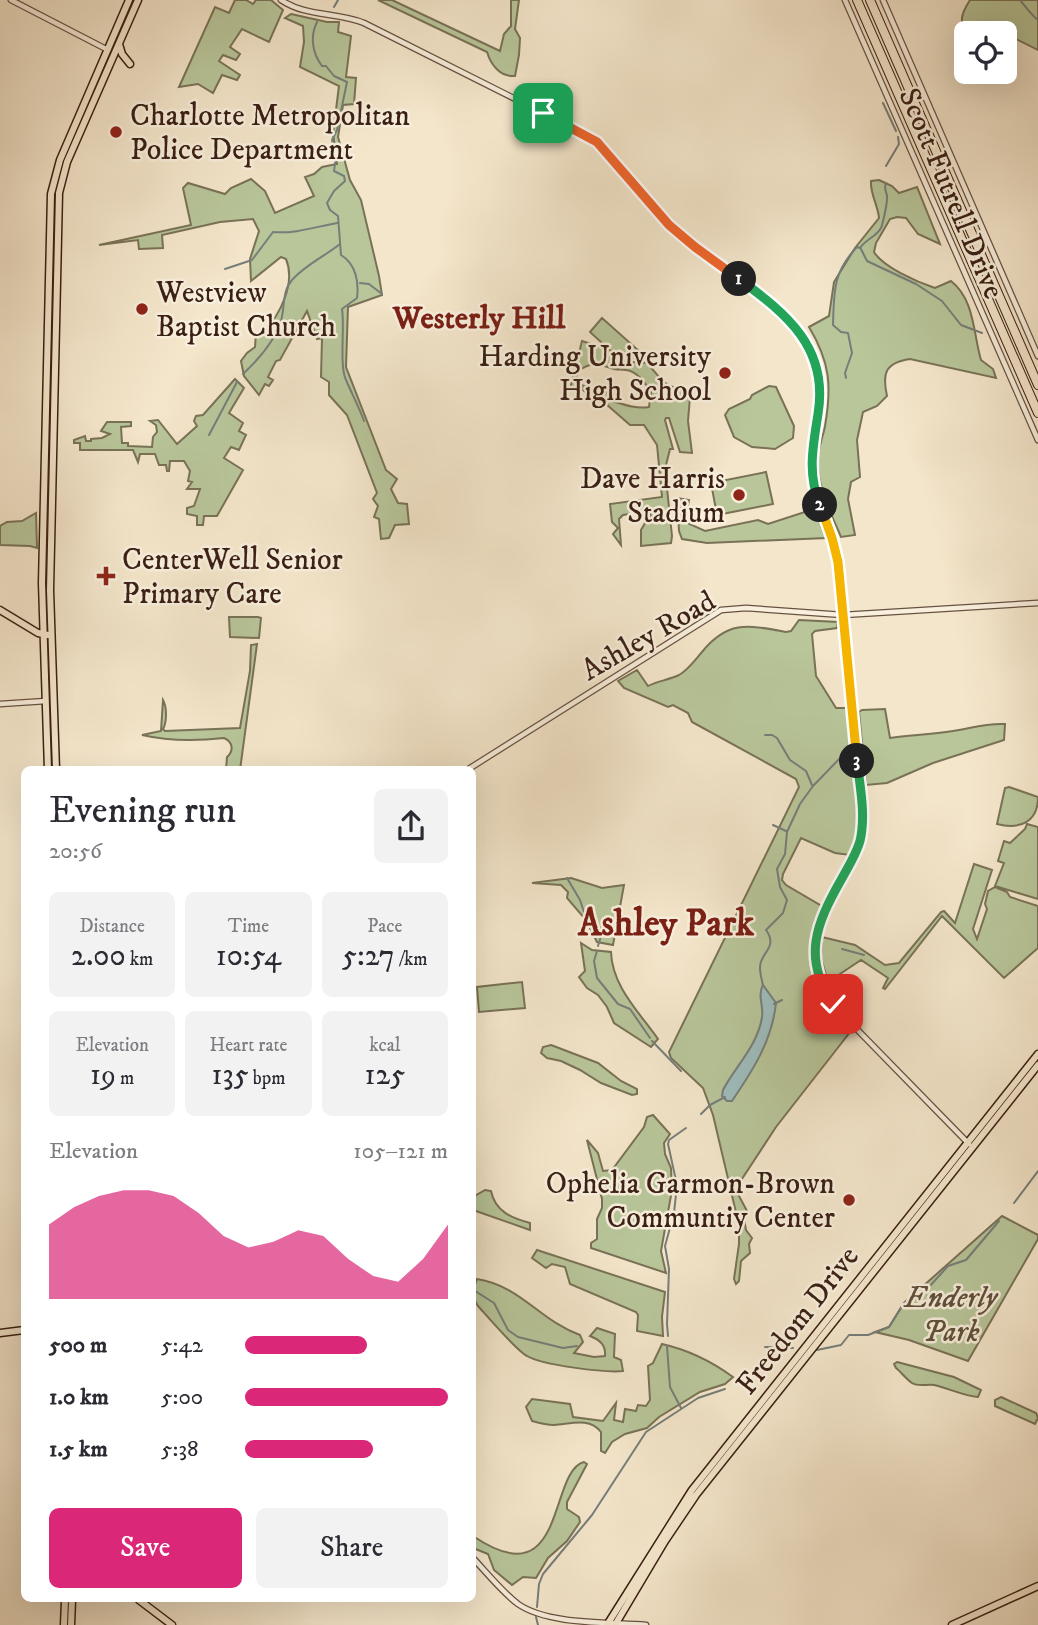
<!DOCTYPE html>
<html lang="en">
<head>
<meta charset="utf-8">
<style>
	body { margin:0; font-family:"IM FELL DW Pica",serif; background:#f2f2f3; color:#2b2b33; height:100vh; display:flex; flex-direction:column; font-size:26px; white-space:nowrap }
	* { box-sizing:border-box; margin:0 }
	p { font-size:23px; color:#7c7c81 }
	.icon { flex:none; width:38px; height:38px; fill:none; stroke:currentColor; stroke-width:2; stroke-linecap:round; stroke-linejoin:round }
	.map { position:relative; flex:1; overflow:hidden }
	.drawer { position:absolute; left:21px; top:766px; width:455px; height:836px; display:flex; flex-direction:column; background:#fff; border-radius:10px; box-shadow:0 7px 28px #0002 }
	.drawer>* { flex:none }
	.tools { position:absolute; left:954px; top:21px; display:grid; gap:14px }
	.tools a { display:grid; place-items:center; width:63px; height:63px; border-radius:10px; background:#fff; box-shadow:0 7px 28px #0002; font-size:35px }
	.pin { position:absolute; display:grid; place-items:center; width:60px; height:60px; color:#fff; margin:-30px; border-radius:14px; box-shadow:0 4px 10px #0006 }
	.km { position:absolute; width:35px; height:35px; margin:-18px; border-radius:50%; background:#222; color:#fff; font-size:19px; line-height:35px; text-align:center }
	.round { display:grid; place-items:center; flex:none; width:74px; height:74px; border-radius:10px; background:#f2f2f3 }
	.head { display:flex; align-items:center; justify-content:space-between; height:119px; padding:0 28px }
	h1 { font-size:38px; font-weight:600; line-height:52px }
	.metrics { display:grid; grid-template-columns:repeat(3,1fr); gap:10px; height:119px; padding:7px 28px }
	.metrics div { display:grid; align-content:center; border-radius:10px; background:#f2f2f3; text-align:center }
	.metrics b { font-size:30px; font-weight:600 }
	.metrics small { font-size:19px; font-weight:400 }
	.metrics p { font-size:19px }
	.chart { height:196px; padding:14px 28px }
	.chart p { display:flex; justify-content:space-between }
	.chart svg { width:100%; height:126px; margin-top:7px; fill:#db2777; opacity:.7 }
	.button { display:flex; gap:14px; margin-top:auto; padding:14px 28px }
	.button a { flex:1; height:80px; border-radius:10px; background:#db2777; color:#fff; font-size:28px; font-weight:600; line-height:80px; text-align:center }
	.button a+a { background:#f2f2f3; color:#2b2b33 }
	ul { padding:0 28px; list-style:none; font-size:23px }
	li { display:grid; grid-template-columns:112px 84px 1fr; align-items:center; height:52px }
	li i { height:18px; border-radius:9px; background:#db2777 }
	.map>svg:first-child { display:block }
	.green { fill:#b8c69a; stroke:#797257; stroke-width:2 }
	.water { fill:#9ebebe; stroke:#767e7a; stroke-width:2 }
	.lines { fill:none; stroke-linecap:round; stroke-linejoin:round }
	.stream { stroke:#767e7a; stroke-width:2 }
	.minor-casing { stroke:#685142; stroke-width:7 }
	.major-casing { stroke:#3a1f14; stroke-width:9 }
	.highway-casing { stroke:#3a1f14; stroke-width:10 }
	.minor { stroke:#f8efdd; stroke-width:4.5 }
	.major { stroke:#f4e6cb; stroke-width:6 }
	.highway { stroke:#f4e6cb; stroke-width:8 }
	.split-1-casing { stroke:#fff; stroke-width:14 }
	.split-2-casing { stroke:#fff; stroke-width:14 }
	.split-3-casing { stroke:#fff; stroke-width:14 }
	.split-4-casing { stroke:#fff; stroke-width:14 }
	.split-1 { stroke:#f0652b; stroke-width:9 }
	.split-2 { stroke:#22a559; stroke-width:9 }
	.split-3 { stroke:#f5b400; stroke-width:9 }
	.split-4 { stroke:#22a559; stroke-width:9 }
	.poi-dot { fill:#8f2418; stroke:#f8efdd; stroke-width:2.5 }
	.labels { text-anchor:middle; stroke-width:5; stroke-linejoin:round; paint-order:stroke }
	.poi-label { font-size:30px; fill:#3a1f14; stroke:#f8efdd; text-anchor:start }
	.street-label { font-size:30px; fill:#3a1f14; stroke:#f8efdd }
	.park-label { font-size:30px; font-style:italic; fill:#60513c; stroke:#f8efdd }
	.neighbourhood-label { font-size:32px; font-weight:bold; fill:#7a1f14; stroke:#f8efdd }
	.district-label { font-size:37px; font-weight:bold; fill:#7a1f14; stroke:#f8efdd }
</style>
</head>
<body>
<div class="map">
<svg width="1038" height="1625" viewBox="0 0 1038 1625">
	<rect width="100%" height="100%" fill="#f4e6cb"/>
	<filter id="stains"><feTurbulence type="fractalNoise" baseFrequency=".00286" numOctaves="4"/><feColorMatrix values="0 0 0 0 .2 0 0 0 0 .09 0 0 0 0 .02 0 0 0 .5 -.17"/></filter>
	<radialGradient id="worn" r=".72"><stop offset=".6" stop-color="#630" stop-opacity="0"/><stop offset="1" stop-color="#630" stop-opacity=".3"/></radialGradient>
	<!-- green -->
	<path class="green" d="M235 0H246L253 4 256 0H271L283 10 269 42 242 29 230 47 240 54 236 60 223 55 219 61 240 75 237 80 222 75 213 93 198 84 179 87 215 7 229 13Z
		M378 0H392L500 51 504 34 511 26V0H519L515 29 520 38 519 55 515 76C500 77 491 65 487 52Z
		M970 0H1038V50L1004 33H970C956 24 963 11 970 0Z
		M291 14 327 22H339L338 32 351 36 346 77 356 78 354 104 343 105 338 137 350 180 361 200 379 276 382 295 348 307 346 367 386 470 397 479 391 489 398 503 407 504 409 524 395 525 389 538 381 539 379 519 374 517 378 506 373 499 377 493 347 415 329 395V382L321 377 322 338 317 339 307 311 280 360 276 361 268 377 273 380 269 386 265 384 259 395 244 376 241 361 247 353 255 347 256 333H263C280 315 296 283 286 259L281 257 251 281 250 259 259 231 253 219 220 222 162 235 163 248 139 249 138 240 99 245 191 225 183 188 188 183 225 194 231 188 251 179 265 191 275 213 314 196 305 177 314 174 322 167 337 164 333 133 339 86 300 67 304 42 303 26 285 18Z
		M879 180 892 186 899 193 917 187 940 244 918 234 906 218 897 217 890 219 876 243 874 252C883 267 917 282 935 288L951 281C975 300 973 333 981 360L993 369 996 378 910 359C885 363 882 373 887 396L877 406 863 412 857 440 860 477 851 482 848 499 855 535 841 537C831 513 816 485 818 458 818 448 823 437 825 426 832 386 830 362 809 327L829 316 834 282 855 248 879 218C878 205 870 194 871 181Z
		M602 318 639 351 626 365 590 332Z
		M582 341 603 348 626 366 634 362 647 363C662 379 662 387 687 390L690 397 688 421 692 453 680 452 669 418H666L665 420 673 449H670L665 469 672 536 671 543 641 546V530L645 523 651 521 650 511 623 515 619 519 621 545 613 534 618 528 612 522 610 504 662 497 657 445 644 425H630L598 397 608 392 612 401C625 405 636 409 649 407L651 392C645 383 637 371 626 370 622 369 618 370 614 369 598 364 591 361 577 372L576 383 598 391 591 397 583 390 570 389Z
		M235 379 244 388 229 413 243 423 239 431 246 435 239 450 231 447 224 458 243 470 217 516H204L203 525H197V516L187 514V508L194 506 200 489H187L192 482 188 481 190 471 184 461H170L169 471H167L166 465H159L155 454H140L138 462 133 450H80V443H74V440L85 436 86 441H91V439L102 438 110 434 101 431 107 422H131V426L121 427 122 443H128V446L152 447 153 437 157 432 156 425 150 421 158 420 177 444 197 426 194 421 196 416 203 415Z
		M769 386 776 387 794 426 793 438 775 449 752 447 734 437 725 415 729 409 750 399 752 395Z
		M766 472 773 504 717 515 711 483Z
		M677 498 689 500 685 522 705 531 758 520 768 524 814 509 826 538 707 543 682 539 679 531Z
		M36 513 37 548 30 546 0 545V526L7 522 22 521Z
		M229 617H258L261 618 259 638 230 637Z
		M799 620 838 622 837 628 815 631 812 634 816 676 836 708H848L858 821 857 834 850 855 835 853 801 838 783 874 782 880 786 885 825 908C816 928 810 956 819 978 824 993 844 1013 854 1027L776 1127 738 1185 739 1196 747 1211 743 1214 746 1230 752 1238 749 1244 750 1253 741 1261 739 1281 736 1284 734 1279 739 1244V1225L713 1115 703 1088 671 1058 669 1052 799 787 796 779 692 722 688 713 673 705 668 707 624 688 618 681 637 670 648 686C657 681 669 680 679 675 688 670 695 660 702 652 728 620 748 625 786 632L791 631Z
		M257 644 240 770H226L227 757C234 751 233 742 224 738 197 741 168 741 142 735L161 731 163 700C167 707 167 722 163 729L165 731 240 728 250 671 251 645Z
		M885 709 890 738C913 735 937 734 959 730 975 727 988 723 1005 724L1004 740 933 763 887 783 866 785 859 712 862 710Z
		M1009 787 1038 797C1038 822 1020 830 997 824L1005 788Z
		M1027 824 1038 827V899L995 886 1004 863 998 861 1004 841 1010 843 1025 829Z
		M974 864 992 870 973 929 977 939 987 909 985 904 988 891 995 887 1007 892 1010 897 1038 906V948L1004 978 942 916 885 989 883 988 888 978 861 960 828 982 821 958 822 937 855 945 885 965 899 963 941 912 944 911 955 923Z
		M571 878 602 888 624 885 613 945 597 942 586 920 567 898 568 892 561 885 532 883Z
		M581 943 592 950 611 952C612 986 639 1012 658 1039L651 1047 614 1023 607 1007 598 995 587 988 579 977 585 971Z
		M522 982 525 1008 479 1012 477 987Z
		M551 1045 598 1063 621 1081 637 1089V1094L632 1095 601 1083 580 1070 561 1061 547 1058 541 1053 543 1047Z
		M653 1115 670 1134 664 1143 665 1154 671 1168 672 1190 661 1251 666 1273 591 1248V1243L597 1239V1219L602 1208V1199L587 1140 598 1153 603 1171 612 1170 644 1127 647 1117Z
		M485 1190 491 1191C495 1211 511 1218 530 1223V1230L473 1210V1197Z
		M1002 1216 1038 1235V1239L968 1361 909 1340 875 1332 889 1327 904 1303Z
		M537 1250 665 1292 662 1317 663 1336 637 1331 638 1315 636 1312 570 1284 565 1267 552 1264 546 1268 532 1258Z
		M477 1279C521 1286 539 1320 580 1335L583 1342 574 1353 594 1357 605 1356C606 1345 600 1340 590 1336L597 1328 615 1334 614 1357 621 1360 623 1371C605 1373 542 1365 527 1356 516 1350 487 1316 478 1306 469 1292 473 1292 477 1279Z
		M662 1344C689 1350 711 1361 733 1377L725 1384 700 1392 659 1417 647 1428 625 1434 612 1442 605 1453 601 1451V1432C589 1417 571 1424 554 1425 547 1425 539 1423 532 1421L526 1407 532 1399 570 1404 573 1417 603 1421 616 1403 614 1420 623 1422 625 1409 636 1411 638 1405 646 1406 650 1400 648 1366 653 1363Z
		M897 1362 954 1377 981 1390 978 1397C964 1396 948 1388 934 1385 927 1384 918 1387 912 1383 906 1379 901 1372 896 1368L894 1364Z
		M1001 1397 1036 1413 1038 1418 1035 1424 995 1406V1400Z
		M584 1462 587 1464 567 1502V1509L579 1517 580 1522 567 1541 548 1558 536 1578 523 1577 512 1585 494 1570 488 1554 473 1548V1536C567 1600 548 1471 584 1462Z"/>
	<!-- water -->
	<path class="water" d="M763 985 776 1003C772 1041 753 1070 732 1101H727L722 1096 723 1090C735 1067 758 1045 762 1017 764 1006 757 996 763 985Z"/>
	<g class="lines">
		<!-- stream -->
		<path class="stream" d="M1020 0C1024 5 1033 17 1038 20
			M334 7 338 0
			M317 22C310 36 312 53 322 66H326L334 76 347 82 337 130 332 140 336 157 334 171 344 176 345 181 334 191 327 203 330 210 338 216 341 255C356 264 359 282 357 298L342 309C345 328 339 365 346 380 352 394 359 407 364 421
			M883 103 896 131
			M886 166 899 144 898 137
			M861 249 867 261 916 284 942 301 961 325 982 333
			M225 269 252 260 273 232C295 234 315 227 337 223
			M360 283 369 284 382 294
			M243 374C258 360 275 340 281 321 285 307 282 291 292 280 305 265 325 256 340 244
			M846 378 845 373 852 353 848 333 841 332 833 325C834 291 833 272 857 247L860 248C866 239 876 237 881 228 883 223 887 204 887 199 888 192 883 191 886 183
			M574 388 585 387 588 391 595 392
			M601 395 605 399
			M209 435 237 382
			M765 735H772L777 738 790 760 806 771 812 785
			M773 825 786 831
			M567 878 580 900 584 912 595 922 601 936 598 946
			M842 949 864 955
			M597 951 594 961 597 978 618 1004 630 1009 650 1038
			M763 986C762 980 760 974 760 968 759 953 779 948 766 930L783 913 787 900 780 887 777 869 785 854 787 832 800 804 813 786 845 753
			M774 1004 782 1000
			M652 1041 681 1071
			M701 1114 710 1105 725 1097
			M1014 1203 1038 1171
			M472 1289 494 1303 508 1330 518 1337 563 1348 577 1346
			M668 1336 667 1324 669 1269 665 1246 674 1213 677 1185 668 1144 669 1140 686 1128
			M667 1346 670 1387 681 1408
			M765 1347 793 1348
			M817 1350 841 1345 849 1335H868L889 1327 904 1303 910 1299 919 1298 948 1266 966 1260 999 1221
			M537 1607 539 1584 543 1574 592 1515 646 1432 698 1398 725 1389
			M536 1617 538 1625"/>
		<!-- minor casing -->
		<g class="minor-casing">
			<path id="minor" d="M11 0 108 50
				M281 0C306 17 337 12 364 23L589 136C621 159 640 196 668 223 710 265 790 299 812 354 830 401 806 432 812 476 815 505 832 532 838 562L863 816C861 891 771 931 840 1012L969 1144
				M845 0 1038 440
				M883 0 1038 356
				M0 704 46 701
				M467 770 721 610 746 608 843 615 1038 603
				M472 1557C487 1573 501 1591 518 1604 548 1625 610 1622 646 1625"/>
		</g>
		<!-- major casing -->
		<g class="major-casing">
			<path id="major" d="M119 44 122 54 130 64
				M0 610 38 633 48 635
				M48 770 42 583 51 194 60 160 129 0
				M56 770 50 590 59 193 67 162 138 0
				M0 1333 24 1330
				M139 1600 172 1625
				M64 1625 65 1600
				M71 1625 72 1600
				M607 1625 692 1490 1038 1054
				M615 1625 665 1541 696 1495 1038 1065
				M952 1625 1038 1586"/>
		</g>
		<!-- highway casing -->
		<g class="highway-casing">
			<path id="highway" d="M857 0 1038 413
				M870 0 1038 385"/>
		</g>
		<!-- minor -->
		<use href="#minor" class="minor"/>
		<!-- major -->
		<use href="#major" class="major"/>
		<!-- highway -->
		<use href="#highway" class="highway"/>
	</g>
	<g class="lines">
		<!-- split-1 casing -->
		<g class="split-1-casing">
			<path id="split-1" d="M543 113 597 142 669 225 695 247 739 279"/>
		</g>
		<!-- split-2 casing -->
		<g class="split-2-casing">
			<path id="split-2" d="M739 279C787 314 829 348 818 414 813 447 807 473 820 505"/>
		</g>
		<!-- split-3 casing -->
		<g class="split-3-casing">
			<path id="split-3" d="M820 505 832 538 838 562 857 761"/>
		</g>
		<!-- split-4 casing -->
		<g class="split-4-casing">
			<path id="split-4" d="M833 1004C802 958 816 924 841 880 848 867 856 855 860 841 866 815 860 787 857 761"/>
		</g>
		<!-- split-1 -->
		<use href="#split-1" class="split-1"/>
		<!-- split-2 -->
		<use href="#split-2" class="split-2"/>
		<!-- split-3 -->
		<use href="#split-3" class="split-3"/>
		<!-- split-4 -->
		<use href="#split-4" class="split-4"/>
	</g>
	<!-- markers -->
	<g class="poi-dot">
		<circle cx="116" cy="132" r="7"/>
		<circle cx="142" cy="309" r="7"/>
		<circle cx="725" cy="373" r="7"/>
		<circle cx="739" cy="495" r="7"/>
		<path d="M102.5 565.5h7v7h7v7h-7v7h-7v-7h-7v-7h7z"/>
		<circle cx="849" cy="1200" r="7"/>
	</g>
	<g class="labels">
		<!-- poi labels -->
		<g class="poi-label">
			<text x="130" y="125">Charlotte Metropolitan<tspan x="130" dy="34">Police Department</tspan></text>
			<text x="156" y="302">Westview<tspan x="156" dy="34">Baptist Church</tspan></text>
			<text x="711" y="366" text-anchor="end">Harding University<tspan x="711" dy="34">High School</tspan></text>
			<text x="725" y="488" text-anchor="end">Dave Harris<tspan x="725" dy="34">Stadium</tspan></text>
			<text x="122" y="569">CenterWell Senior<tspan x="122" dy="34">Primary Care</tspan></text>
			<text x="835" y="1193" text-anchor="end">Ophelia Garmon-Brown<tspan x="835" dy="34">Communtiy Center</tspan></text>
		</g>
		<!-- street labels -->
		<g class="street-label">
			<text transform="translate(952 193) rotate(67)" y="10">Scott Futrell Drive</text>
			<text transform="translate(648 635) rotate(-30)" y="10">Ashley Road</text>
			<text transform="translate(797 1320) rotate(-52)" y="10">Freedom Drive</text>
		</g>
		<!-- park labels -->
		<g class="park-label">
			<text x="951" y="1307">Enderly<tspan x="951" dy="34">Park</tspan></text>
		</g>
		<!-- neighbourhood labels -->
		<g class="neighbourhood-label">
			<text x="479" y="328">Westerly Hill</text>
		</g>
		<!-- district labels -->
		<g class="district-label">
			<text x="666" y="935">Ashley Park</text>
		</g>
	</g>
	<rect width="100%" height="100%" filter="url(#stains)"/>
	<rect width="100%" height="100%" fill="url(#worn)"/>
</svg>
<div class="tools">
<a><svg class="icon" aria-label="locate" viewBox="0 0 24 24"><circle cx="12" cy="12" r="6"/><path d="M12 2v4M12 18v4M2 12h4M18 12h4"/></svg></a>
</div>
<div class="pin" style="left:543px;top:113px;background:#1e9e55"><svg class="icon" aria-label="arrive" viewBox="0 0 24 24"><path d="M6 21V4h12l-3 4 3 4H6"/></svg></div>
<div class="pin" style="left:833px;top:1004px;background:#d93025"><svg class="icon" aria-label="check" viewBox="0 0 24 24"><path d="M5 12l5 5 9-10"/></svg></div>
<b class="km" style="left:739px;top:279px">1</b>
<b class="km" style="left:820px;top:505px">2</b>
<b class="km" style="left:857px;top:761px">3</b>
<section class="drawer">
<div class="head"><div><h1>Evening run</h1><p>20:56</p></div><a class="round"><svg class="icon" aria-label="share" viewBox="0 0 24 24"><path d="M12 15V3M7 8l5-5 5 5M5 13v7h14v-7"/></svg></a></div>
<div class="metrics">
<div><p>Distance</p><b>2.00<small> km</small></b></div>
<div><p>Time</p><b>10:54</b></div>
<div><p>Pace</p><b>5:27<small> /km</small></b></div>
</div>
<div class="metrics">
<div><p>Elevation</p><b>19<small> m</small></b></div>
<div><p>Heart rate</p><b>135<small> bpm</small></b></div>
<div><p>kcal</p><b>125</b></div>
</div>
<div class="chart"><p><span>Elevation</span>105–121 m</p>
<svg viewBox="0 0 160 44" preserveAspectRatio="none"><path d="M0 44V18L10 12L20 8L30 6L40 6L50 8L60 14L70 22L80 26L90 24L100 20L110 22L120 30L130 36L140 38L150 30L160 18V44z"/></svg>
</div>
<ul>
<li><b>500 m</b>5:42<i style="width:60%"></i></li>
<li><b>1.0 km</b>5:00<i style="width:100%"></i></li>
<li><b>1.5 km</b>5:38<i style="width:63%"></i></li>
</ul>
<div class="button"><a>Save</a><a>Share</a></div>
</section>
</div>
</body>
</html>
